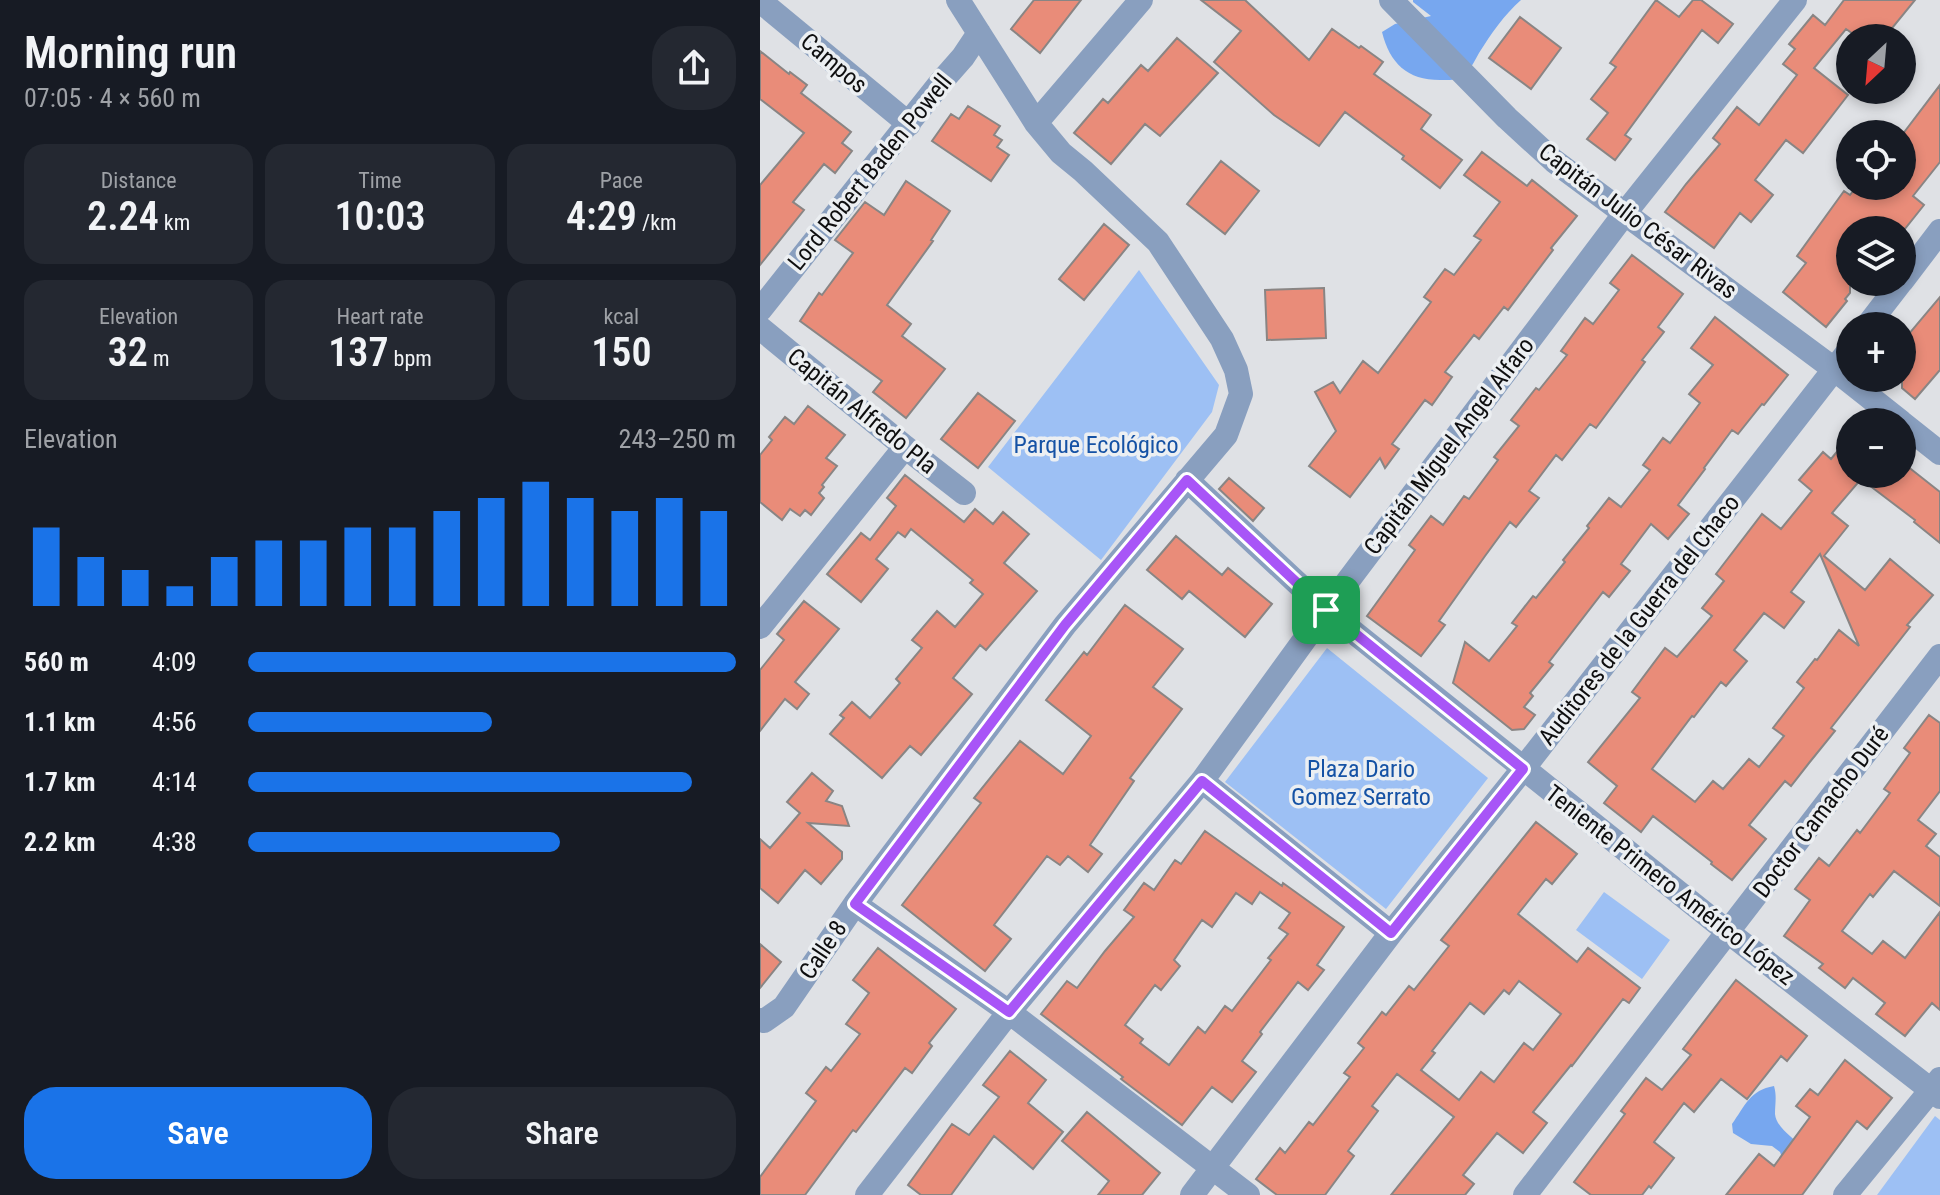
<!DOCTYPE html>
<html lang="en">
<head>
<meta charset="utf-8">
<style>
	body { margin:0; font-family:"Roboto Condensed",sans-serif; background:#242831; color:#f1f3f6; height:100vh; display:flex; flex-direction:column; font-size:30px; white-space:nowrap }
	* { box-sizing:border-box; margin:0 }
	p { font-size:26px; color:#9ea1a6 }
	.icon { flex:none; width:44px; height:44px; fill:none; stroke:currentColor; stroke-width:2; stroke-linecap:round; stroke-linejoin:round }
	.map { position:relative; flex:1; overflow:hidden }
	.panel { display:flex; flex-direction:column; background:#171b24; width:760px }
	.panel>* { flex:none }
	.needle { width:52px; rotate:206deg }
	.buttons { position:absolute; left:1076px; top:24px; display:grid; gap:16px }
	.buttons a { display:grid; place-items:center; width:80px; height:80px; border-radius:50%; background:#171b24; box-shadow:0 4px 12px #0003; font-size:40px }
	.pin { position:absolute; display:grid; place-items:center; width:68px; height:68px; color:#fff; margin:-34px; border-radius:16px; box-shadow:0 4px 12px #0006 }
	.round { display:grid; place-items:center; flex:none; width:84px; height:84px; border-radius:32px; background:#242831 }
	.head { display:flex; align-items:center; justify-content:space-between; height:136px; padding:0 24px }
	h1 { font-size:44px; font-weight:600; line-height:60px }
	.metrics { display:grid; grid-template-columns:repeat(3,1fr); gap:12px; height:136px; padding:8px 24px }
	.metrics div { display:grid; align-content:center; border-radius:20px; background:#242831; text-align:center }
	.metrics b { font-size:40px; font-weight:600 }
	.metrics small { font-size:22px; font-weight:400 }
	.metrics p { font-size:22px }
	.chart { height:224px; padding:16px 24px }
	.chart p { display:flex; justify-content:space-between }
	.chart svg { width:100%; height:144px; margin-top:8px; stroke:#1a73e8; stroke-width:6 }
	.primary-button { display:flex; gap:16px; margin-top:auto; padding:16px 24px }
	.primary-button a { flex:1; height:92px; border-radius:32px; background:#1a73e8; color:#fff; font-size:32px; font-weight:600; line-height:92px; text-align:center }
	.primary-button a+a { background:#242831; color:#f1f3f6 }
	ul { padding:0 24px; list-style:none; font-size:26px }
	li { display:grid; grid-template-columns:128px 96px 1fr; align-items:center; height:60px }
	li i { height:20px; border-radius:10px; background:#1a73e8 }
	main { display:flex; flex:1; min-height:0 }
	.map>svg:first-child { display:block }
	.green { fill:#9dc0f4 }
	.forest { fill:#77a7ef }
	.building { fill:#e98c79; stroke:#898584; stroke-width:2; fill-rule:evenodd }
	.lines { fill:none; stroke-linecap:round; stroke-linejoin:round }
	.minor { stroke:#899fbf; stroke-width:24 }
	.route-casing { stroke:#fff; stroke-width:16 }
	.route { stroke:#a855f7; stroke-width:10 }
	.labels { text-anchor:middle; stroke-width:7; stroke-linejoin:round; paint-order:stroke }
	.street-label { font-size:24px; fill:#0e0e0f; stroke:#eceff2 }
	.park-label { font-size:24px; fill:#1552a5; stroke:#eceff2 }
</style>
</head>
<body>
<main>
<section class="panel">
<div class="head"><div><h1>Morning run</h1><p>07:05 · 4 × 560 m</p></div><a class="round"><svg class="icon" aria-label="share" viewBox="0 0 24 24"><path d="M12 15V3M7 8l5-5 5 5M5 13v7h14v-7"/></svg></a></div>
<div class="metrics">
<div><p>Distance</p><b>2.24<small> km</small></b></div>
<div><p>Time</p><b>10:03</b></div>
<div><p>Pace</p><b>4:29<small> /km</small></b></div>
</div>
<div class="metrics">
<div><p>Elevation</p><b>32<small> m</small></b></div>
<div><p>Heart rate</p><b>137<small> bpm</small></b></div>
<div><p>kcal</p><b>150</b></div>
</div>
<div class="chart"><p><span>Elevation</span>243–250 m</p>
<svg viewBox="0 0 160 44" preserveAspectRatio="none"><path d="M5 44V20M15 44V29M25 44V33M35 44V38M45 44V29M55 44V24M65 44V24M75 44V20M85 44V20M95 44V15M105 44V11M115 44V6M125 44V11M135 44V15M145 44V11M155 44V15"/></svg>
</div>
<ul>
<li><b>560 m</b>4:09<i style="width:100%"></i></li>
<li><b>1.1 km</b>4:56<i style="width:50%"></i></li>
<li><b>1.7 km</b>4:14<i style="width:91%"></i></li>
<li><b>2.2 km</b>4:38<i style="width:64%"></i></li>
</ul>
<div class="primary-button"><a>Save</a><a>Share</a></div>
</section>
<div class="map">
<svg width="1180" height="1195" viewBox="0 0 1180 1195">
	<rect width="100%" height="100%" fill="#dfe1e5"/>
	<!-- green -->
	<path class="green" d="M379 270 459 385 452 412 341 560 228 467Z
		M567 648 728 778 626 909 465 782Z
		M844 892 910 940 882 979 816 930Z
		M1175 1116 1180 1120V1195H1117Z"/>
	<!-- forest -->
	<path class="forest" d="M653 0H761C744 15 731 34 719 53 715 60 711 68 706 74 699 80 692 80 683 80 648 81 630 64 622 32L635 24 671 16 653 2Z
		M1014 1086C1017 1096 1015 1104 1015 1114 1016 1128 1036 1140 1046 1150L1028 1173 1020 1152 1012 1146 991 1144 973 1133 972 1124C985 1106 990 1090 1014 1086Z"/>
	<!-- building -->
	<path class="building" d="M274 0H321L280 53 251 29Z
		M441 0H485L549 60 572 29 599 48 601 46 623 62 614 74 671 115 661 129 702 160 680 188 642 159 644 156 585 112 559 146 514 115 454 62 481 31Z
		M896 0 919 17 933 0H941L973 24 958 43 942 30 865 135 871 139 855 160 827 139 848 113 831 99 856 67 850 63Z
		M1084 0H1155L1124 38H1099L1086 29 1054 68 1088 95 1043 153 1026 140 995 180 1013 195 991 222 980 213 954 248 905 212 926 184 960 144 953 138 977 107 999 125 1037 75 1023 64 1035 49 1029 44 1053 15 1065 25Z
		M760 17 801 48 771 89 729 58Z
		M417 38 458 73 400 136 385 124 351 164 314 133 343 99 348 103 381 65 388 71Z
		M0 51 29 74 30 72 47 85 41 93 91 132 82 143 92 151 75 173 64 164 33 202 44 210 0 265V185L44 133 0 99Z
		M1180 85V162L1153 196 1164 205 1144 230H1090V293L1085 299 1087 301 1066 327 1023 292 1046 263 1037 256 1084 191 1090 195 1097 186H1142V135Z
		M208 106 240 126 234 135 242 140 237 147 249 155 231 181 172 141 191 114 199 119Z
		M722 152 767 186 772 180 817 216 791 248 793 250 748 310 744 307 719 339 714 335 685 372 692 377 672 405 665 400 632 444 639 449 625 468 620 458 590 497 549 466 576 431 555 392 573 382 580 393 603 361 618 373 671 302 664 297 685 269 694 275 721 240 714 236 740 202 704 175Z
		M461 161 499 191 465 234 427 204Z
		M146 181 190 211 171 240 173 241 127 305 151 324 142 336 185 369 146 418 113 392 122 381 40 321 59 293 62 295 93 253 75 240 105 202 124 215Z
		M344 224 369 245 324 300 299 279Z
		M872 255 923 294 898 327 904 332 882 360 885 362 836 428 830 424 802 460 796 455 769 491 779 498 756 527 750 522 725 556 679 621 685 625 661 656 607 616 655 550 649 545 671 516 683 525 704 496 709 499 738 460 734 457 759 426 751 420 776 388 779 390 807 355 801 351 825 318 833 324 859 290 850 283Z
		M564 288 566 338 507 340 505 290Z
		M1180 297V370L1155 399 1142 388V342Z
		M955 317 1028 375 1004 405 1002 404 978 434 972 430 944 468 945 469 918 505 929 514 908 539 891 524 861 564 870 571 849 597 843 592 789 662 793 665 770 693 773 696 764 707 775 715 764 729 752 730 693 683 705 642 729 661 757 626 752 623 773 596 776 598 805 562 803 560 829 528 827 526 849 498 861 507 890 470 883 465 903 438 910 443 940 403 929 394 953 365 931 348Z
		M218 393 255 421 218 468 181 439Z
		M48 406 85 435 66 458 77 466 62 485 64 487 59 493 64 498 51 515 45 510 40 516 30 509 22 520 0 502V455L12 440 9 437 25 417 34 424Z
		M1090 436V474H1142V462L1180 492V543L1154 522 1155 520 1101 479 1072 513 1088 526 1064 556 1105 590 1130 559 1173 595 1147 625 1150 627 1071 728 1075 731 1049 763 1031 786 1025 781 989 825 1006 839 972 880 951 864 952 862 893 816 881 832 844 803 857 786 828 762 880 698 872 692 905 648 917 657 952 616 942 608 964 581 956 574 1002 514 1021 529 1052 491 1039 480 1063 452 1071 459ZM1060 554 1099 646 1079 630 1057 660 1055 659 1037 682 1044 688 1013 728 1024 736 999 767 989 759 963 789 953 781 935 802 892 769 932 716 934 717 961 682 966 686 987 661 974 650 1004 613 1024 628 1044 602 1031 592Z
		M145 475 204 522 215 509 233 524 243 512 269 534 244 563 277 591 226 650 220 645 193 678 212 694 161 755 150 746 122 778 70 734 84 718 80 715 92 702 110 718 140 683 136 679 162 648 152 640 177 611 195 627 223 594 210 583 213 580 151 529 145 537 138 532 116 559 128 569 101 602 67 574 101 533 110 540 136 506 127 498Z
		M469 478 504 508 493 521 459 489Z
		M416 536 462 575 468 568 512 604 485 637 429 591 422 599 387 570Z
		M44 601 79 629 35 682 49 694 37 709 25 699 0 731V670L24 640 17 634Z
		M365 605 423 649 393 687 422 709 370 778 374 781 330 845 342 854 328 872 308 856 300 865 287 856 234 925 251 939 225 971 142 905 221 803 214 798 260 741 303 774 331 736 286 700 324 652 327 655Z
		M1169 715 1180 723V791L1158 820 1176 834 1166 846 1180 857V906L1134 871 1113 897 1110 894 1082 931 1112 954 1123 941 1145 958 1180 912V1010L1172 1003 1145 1036 1116 1014 1125 1003 1093 978 1085 988 1059 968 1063 964 1024 936 1050 900 1035 889 1059 858 1069 866 1097 830 1100 833 1130 793 1124 789 1150 753 1144 748Z
		M52 773 73 791 66 801 82 806 89 826 48 823 82 852V859L61 884 45 870 18 903 0 888V839L10 848 40 813 27 802Z
		M776 822 817 854 792 884 786 879 758 914 817 962 828 948 880 988 869 1003 863 999 812 1066 811 1065 773 1112 787 1123 763 1153 737 1133 703 1175 714 1184 705 1195H631L694 1117 637 1074 612 1106 618 1111 588 1151 594 1156 565 1195H517L496 1179 520 1148 525 1153 549 1122 553 1125 590 1077 584 1073 604 1048 598 1043 622 1012 626 1015 649 986 654 990 689 946 681 940ZM759 981 801 1014 773 1050 764 1043 734 1082 721 1072 699 1100 661 1070 675 1053 672 1051 710 1003 724 1014 744 990 749 994Z
		M445 831 522 886 523 883 584 927 557 965 564 970 548 990 538 982 500 1032 502 1034 482 1061 496 1072 472 1102 452 1087 422 1125 361 1079 363 1077 281 1014 307 981 317 988 345 951 374 917 364 910 384 883 394 890 415 860 421 864ZM500 892 530 913 519 928 528 934 508 958 511 960 472 1011 465 1006 445 1033 438 1027 409 1065 380 1043 383 1039 365 1025 395 985 401 990 420 966 414 960 442 920 452 927 476 893 492 904Z
		M0 944 21 962 0 988Z
		M118 948 196 1009 169 1043 172 1046 152 1073 145 1068 96 1132 93 1130 45 1195H0V1177L56 1101 46 1093 66 1067 71 1071 100 1034 86 1024 109 993 93 980Z
		M976 980 1047 1036 1027 1061 1021 1056 987 1099 961 1079 934 1112 924 1103 894 1142 914 1158 891 1188 889 1186 882 1195H831L814 1182 865 1114 861 1111 886 1078 902 1090 931 1055 923 1049Z
		M250 1051 286 1080 268 1103 303 1132 273 1169 234 1136 191 1195H161L148 1185 192 1124 209 1135 239 1097 223 1085Z
		M1085 1060 1132 1098 1107 1129 1097 1121 1042 1195H966L999 1154 1014 1166 1050 1117 1036 1106 1050 1089 1058 1095Z
		M327 1112 400 1173 382 1195H338L349 1181 302 1141Z"/>
	<g class="lines">
		<!-- minor -->
		<path class="minor" d="M631 0 747 118 794 161 1074 369 1141 422
			M0 1 149 124
			M276 123 381 0
			M1142 281 1180 231
			M0 310 181 82 203 57 219 33
			M1107 326 1141 282
			M0 328 145 447 204 493
			M1142 423 1180 453
			M427 480 566 610 968 932 1180 1097
			M0 627 145 447
			M442 781 631 933
			M95 904 249 1012 488 1195
			M0 1020 4 1021 24 1007 95 904 305 625 466 435 481 394 476 370 462 339 398 242 323 171 301 153 276 123 198 0
			M107 1195 249 1012 442 781 566 610 865 213 1035 0
			M432 1195 631 933 763 769 1090 349
			M765 1195 1180 656
			M1085 1195 1180 1079"/>
	</g>
	<g class="lines">
		<!-- route casing -->
		<g class="route-casing">
			<path id="route" d="M427 480 566 610 763 769 631 933 442 781 249 1012 95 904 305 625Z"/>
		</g>
		<!-- route -->
		<use href="#route" class="route"/>
	</g>
	<g class="labels">
		<!-- street labels -->
		<g class="street-label">
			<text transform="translate(74 63) rotate(40)" y="8">Campos</text>
			<text transform="translate(110 172) rotate(-51)" y="8">Lord Robert Baden Powell</text>
			<text transform="translate(878 221) rotate(37)" y="8">Capitán Julio César Rivas</text>
			<text transform="translate(102 411) rotate(39)" y="8">Capitán Alfredo Pla</text>
			<text transform="translate(689 446) rotate(-53)" y="8">Capitán Miguel Angel Alfaro</text>
			<text transform="translate(879 620) rotate(-52)" y="8">Auditores de la Guerra del Chaco</text>
			<text transform="translate(1061 812) rotate(-53)" y="8">Doctor Camacho Duré</text>
			<text transform="translate(910 885) rotate(38)" y="8">Teniente Primero Américo López</text>
			<text transform="translate(63 950) rotate(-56)" y="8">Calle 8</text>
		</g>
		<!-- park labels -->
		<g class="park-label">
			<text x="336" y="453">Parque Ecológico</text>
			<text x="601" y="777">Plaza Dario<tspan x="601" dy="28">Gomez Serrato</tspan></text>
		</g>
	</g>
</svg>
<div class="buttons">
<a><svg class="needle" viewBox="-14 -14 28 28"><path d="M0-13l5 13h-10z" fill="#e53935"/><path d="M0 13l5-13h-10z" fill="#9ea1a6"/></svg></a>
<a><svg class="icon" aria-label="locate" viewBox="0 0 24 24"><circle cx="12" cy="12" r="6"/><path d="M12 2v4M12 18v4M2 12h4M18 12h4"/></svg></a>
<a><svg class="icon" aria-label="layers" viewBox="0 0 24 24"><path d="M12 4l9 5-9 5-9-5zM3 14l9 5 9-5"/></svg></a>
<a>+</a>
<a>−</a>
</div>
<div class="pin" style="left:566px;top:610px;background:#1e9e55"><svg class="icon" aria-label="arrive" viewBox="0 0 24 24"><path d="M6 21V4h12l-3 4 3 4H6"/></svg></div>
</div>
</main>
</body>
</html>
